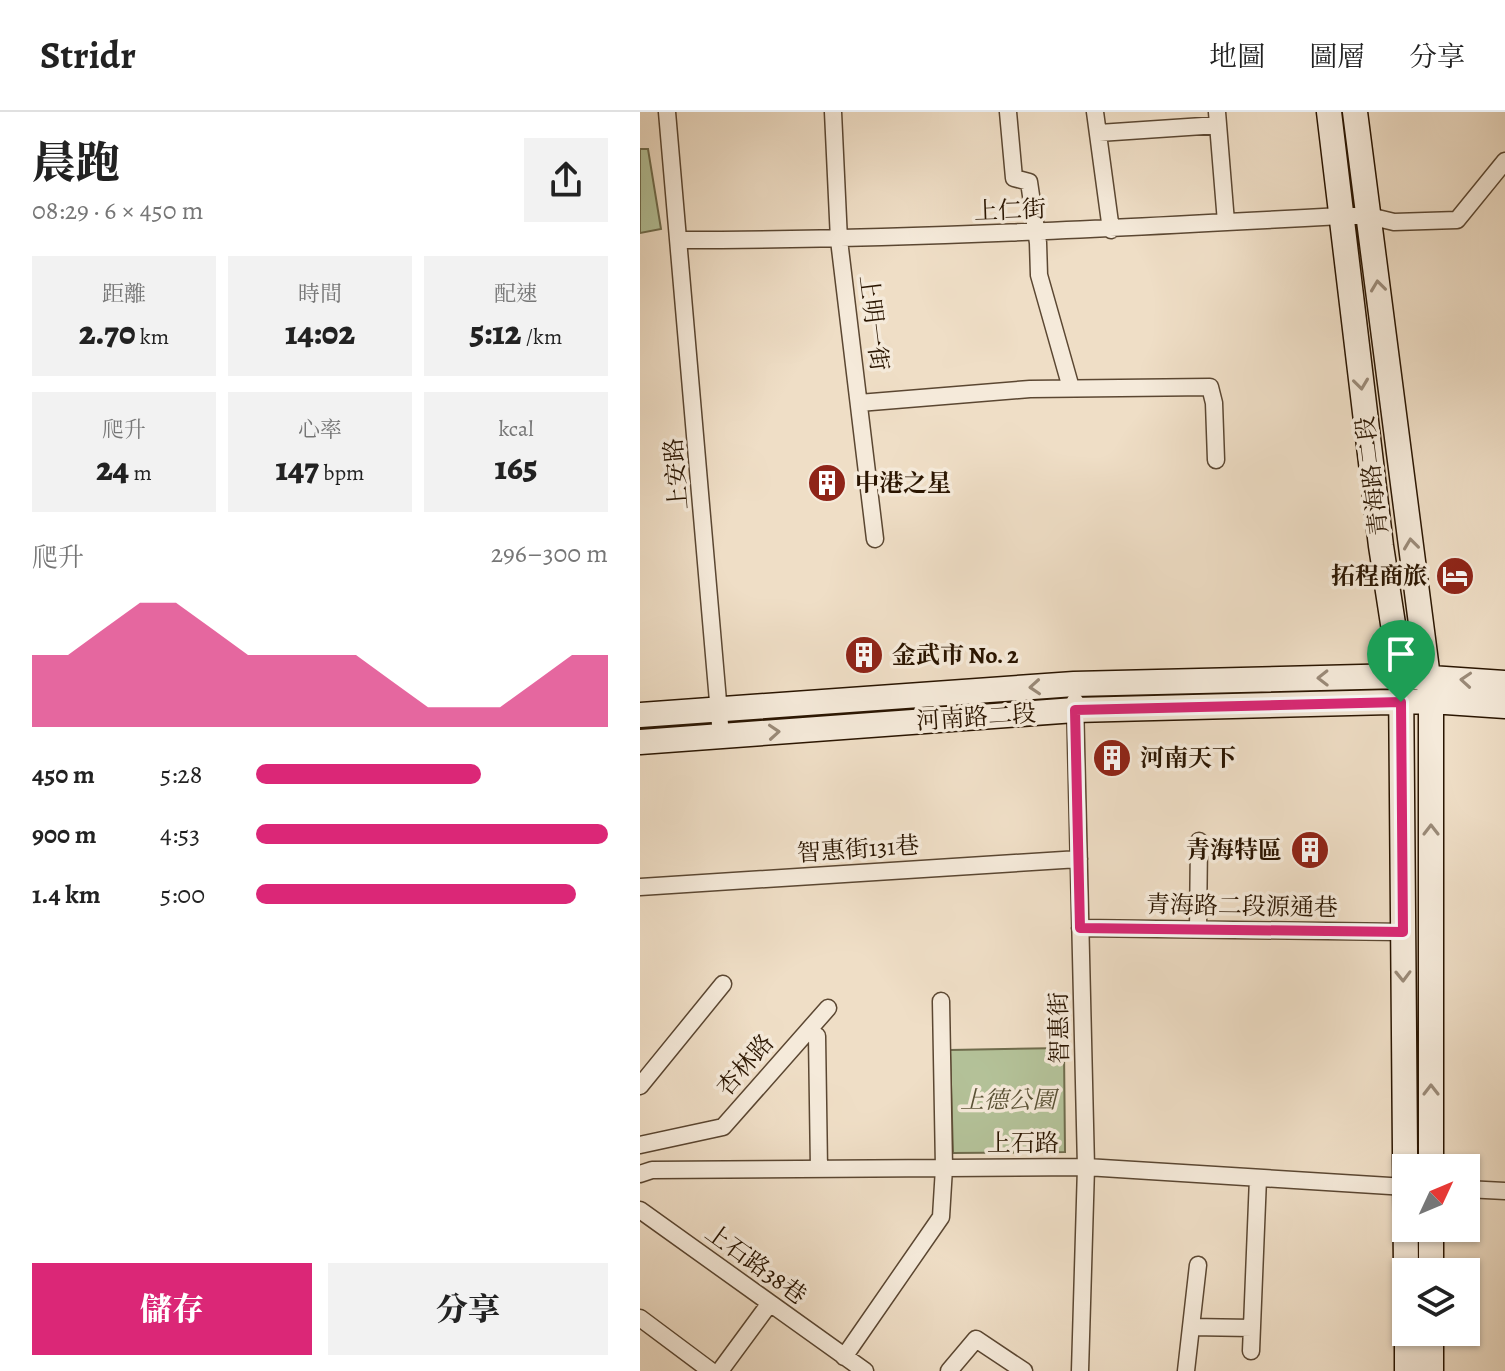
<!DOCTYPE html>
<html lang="zh-TW">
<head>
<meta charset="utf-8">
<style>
	body { margin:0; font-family:Alegreya,"Noto Serif TC",serif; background:#f2f2f2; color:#222; height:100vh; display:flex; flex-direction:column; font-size:30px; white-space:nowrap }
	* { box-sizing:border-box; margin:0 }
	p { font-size:26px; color:#767676 }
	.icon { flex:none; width:44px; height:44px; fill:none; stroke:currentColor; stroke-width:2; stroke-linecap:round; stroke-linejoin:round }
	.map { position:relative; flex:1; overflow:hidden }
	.drawer { display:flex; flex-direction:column; background:#fff; width:640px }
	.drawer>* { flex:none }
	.needle { width:52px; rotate:46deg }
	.tools { position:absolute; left:752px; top:1042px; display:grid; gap:16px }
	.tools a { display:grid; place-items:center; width:88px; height:88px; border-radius:0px; background:#fff; box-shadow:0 2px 6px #0004; font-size:40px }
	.pin { position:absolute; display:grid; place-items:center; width:68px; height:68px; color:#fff; margin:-82px -34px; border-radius:50% 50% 50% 0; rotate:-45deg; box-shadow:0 0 8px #0007 }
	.pin .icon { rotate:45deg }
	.round { display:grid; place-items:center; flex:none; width:84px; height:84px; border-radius:0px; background:#f2f2f2 }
	.summary { display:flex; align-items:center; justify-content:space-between; height:136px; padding:0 32px }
	h1 { font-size:44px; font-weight:800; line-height:60px }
	.metrics { display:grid; grid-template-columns:repeat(3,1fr); gap:12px; height:136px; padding:8px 32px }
	.metrics div { display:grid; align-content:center; border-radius:0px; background:#f2f2f2; text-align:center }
	.metrics b { font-size:34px; font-weight:800 }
	.metrics small { font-size:22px; font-weight:400 }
	.metrics p { font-size:22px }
	.chart { height:224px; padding:16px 32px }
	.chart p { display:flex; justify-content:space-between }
	.chart svg { width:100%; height:144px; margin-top:8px; fill:#db2777; opacity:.7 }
	.cta { display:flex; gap:16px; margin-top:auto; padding:16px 32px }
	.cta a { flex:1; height:92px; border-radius:0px; background:#db2777; color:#fff; font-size:32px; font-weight:800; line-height:92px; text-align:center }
	.cta a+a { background:#f2f2f2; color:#222 }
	ul { padding:0 32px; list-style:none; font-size:26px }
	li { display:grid; grid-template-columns:128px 96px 1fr; align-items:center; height:60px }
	li i { height:20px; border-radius:10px; background:#db2777 }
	header { display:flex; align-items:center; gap:48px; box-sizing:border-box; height:112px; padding:0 40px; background:#fff; border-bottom:2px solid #e0e0e0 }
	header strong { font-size:38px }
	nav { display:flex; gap:44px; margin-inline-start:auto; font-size:28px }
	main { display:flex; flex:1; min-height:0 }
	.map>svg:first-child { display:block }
	.green { fill:#b4c299; stroke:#6f6c4d; stroke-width:2 }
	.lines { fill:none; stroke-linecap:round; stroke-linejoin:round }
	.street-casing { stroke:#5b4732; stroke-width:19 }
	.secondary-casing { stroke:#2a1501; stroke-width:27 }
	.street { stroke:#f5eada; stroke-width:16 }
	.secondary { stroke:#f5eada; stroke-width:24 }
	.oneway { stroke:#9a8a78 }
	.route-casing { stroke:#fff; stroke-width:16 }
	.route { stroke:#db2777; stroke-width:10 }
	.labels { text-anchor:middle; stroke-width:7; stroke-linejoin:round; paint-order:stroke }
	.street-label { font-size:24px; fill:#2a1501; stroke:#f5eada }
	.poi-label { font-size:24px; font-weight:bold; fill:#2a1501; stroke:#f5eada; text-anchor:start }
	.park-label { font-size:24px; font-style:italic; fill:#5a5236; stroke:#f5eada }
</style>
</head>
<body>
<header>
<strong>Stridr</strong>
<nav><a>地圖</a><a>圖層</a><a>分享</a></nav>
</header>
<main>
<section class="drawer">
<div class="summary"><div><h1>晨跑</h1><p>08:29 · 6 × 450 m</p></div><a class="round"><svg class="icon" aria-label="share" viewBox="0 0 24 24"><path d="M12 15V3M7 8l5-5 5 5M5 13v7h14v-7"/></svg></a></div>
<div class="metrics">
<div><p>距離</p><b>2.70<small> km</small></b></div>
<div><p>時間</p><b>14:02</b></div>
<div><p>配速</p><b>5:12<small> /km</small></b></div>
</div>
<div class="metrics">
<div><p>爬升</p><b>24<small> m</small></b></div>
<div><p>心率</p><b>147<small> bpm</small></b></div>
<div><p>kcal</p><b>165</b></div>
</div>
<div class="chart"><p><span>爬升</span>296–300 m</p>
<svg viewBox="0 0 160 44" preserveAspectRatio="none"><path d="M0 44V22L10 22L20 14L30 6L40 6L50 14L60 22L70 22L80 22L90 22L100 30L110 38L120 38L130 38L140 30L150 22L160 22V44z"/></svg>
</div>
<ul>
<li><b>450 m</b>5:28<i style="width:64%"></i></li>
<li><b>900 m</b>4:53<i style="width:100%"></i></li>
<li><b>1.4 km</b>5:00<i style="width:91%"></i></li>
</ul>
<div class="cta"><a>儲存</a><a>分享</a></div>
</section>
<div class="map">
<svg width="865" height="1259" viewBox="0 0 865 1259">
	<rect width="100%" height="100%" fill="#efdec6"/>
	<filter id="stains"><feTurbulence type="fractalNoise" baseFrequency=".0025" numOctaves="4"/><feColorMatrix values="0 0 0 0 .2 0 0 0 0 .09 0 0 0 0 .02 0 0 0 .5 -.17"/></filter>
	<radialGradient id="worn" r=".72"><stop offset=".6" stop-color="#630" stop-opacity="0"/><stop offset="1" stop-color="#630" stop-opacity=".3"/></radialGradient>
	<!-- green -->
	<path class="green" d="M0 37H8L21 117 0 121Z
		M424 936 425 1040 313 1041 310 938Z"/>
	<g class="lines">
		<!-- street casing -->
		<g class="street-casing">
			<path id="street" d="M27 0 81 624
				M193 0 199 128 235 427
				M368 0 374 66 389 70 398 131 399 163 431 276
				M455 0 471 118
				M577 0 586 110
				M459 21 578 13
				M40 128C261 128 481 116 701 104H729L754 110 817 108 865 49
				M219 291 390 277 570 275 574 291 576 348
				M435 589 446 1055 440 1259
				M0 775 439 747
				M440 816 763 820
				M558 817 559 729
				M177 924 179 1057
				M0 974 83 872
				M0 1033 83 1015 188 896
				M0 1062 12 1058 446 1055 766 1075
				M826 1077 865 1079
				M0 1098 225 1259
				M0 1206 71 1259
				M551 1215 612 1216
				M611 1239 618 1066
				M204 1245 301 1105 304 1056 301 889
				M80 1259 130 1191
				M309 1259 336 1227 384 1259
				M546 1259 558 1153"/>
		</g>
		<!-- secondary casing -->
		<g class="secondary-casing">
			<path id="secondary" d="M689 0 741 434 761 564 766 1160
				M715 0 791 589V1056
				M0 603 434 572 761 564 865 571
				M0 630 435 598 791 589 865 594
				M791 1116V1160
				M767 1220V1259
				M791 1220V1259"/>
		</g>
		<!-- street -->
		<use href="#street" class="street"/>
		<!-- secondary -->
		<use href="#secondary" class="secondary"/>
	</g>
	<!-- one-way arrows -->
	<defs><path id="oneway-chevron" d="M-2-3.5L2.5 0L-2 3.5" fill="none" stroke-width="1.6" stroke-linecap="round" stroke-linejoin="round" transform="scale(2)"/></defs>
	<g class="oneway">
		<use href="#oneway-chevron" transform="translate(738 174) rotate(-97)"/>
		<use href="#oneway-chevron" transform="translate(721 272) rotate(83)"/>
		<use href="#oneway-chevron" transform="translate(771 432) rotate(-97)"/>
		<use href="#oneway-chevron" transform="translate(683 566) rotate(179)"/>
		<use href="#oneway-chevron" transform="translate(826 568) rotate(-176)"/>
		<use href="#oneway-chevron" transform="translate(395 575) rotate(176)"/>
		<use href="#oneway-chevron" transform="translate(134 620) rotate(-4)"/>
		<use href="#oneway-chevron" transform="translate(791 718) rotate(-90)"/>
		<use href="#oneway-chevron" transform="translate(763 864) rotate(89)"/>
		<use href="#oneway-chevron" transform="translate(791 978) rotate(-90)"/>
	</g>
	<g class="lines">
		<!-- route casing -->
		<g class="route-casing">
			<path id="route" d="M761 590 763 820 440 816 435 598Z"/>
		</g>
		<!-- route -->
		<use href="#route" class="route"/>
	</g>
	<!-- icons -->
	<defs>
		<g id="building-disc" transform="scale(2)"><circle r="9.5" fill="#8f2418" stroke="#f5eada"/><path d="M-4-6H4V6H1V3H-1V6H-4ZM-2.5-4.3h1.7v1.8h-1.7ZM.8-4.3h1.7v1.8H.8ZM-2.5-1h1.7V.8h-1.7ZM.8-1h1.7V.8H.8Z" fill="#fff"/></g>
		<g id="hotel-disc" transform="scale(2)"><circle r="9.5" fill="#8f2418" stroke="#f5eada"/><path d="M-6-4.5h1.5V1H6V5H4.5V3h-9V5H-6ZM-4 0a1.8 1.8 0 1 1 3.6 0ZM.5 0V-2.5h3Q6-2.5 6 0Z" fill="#fff"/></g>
	</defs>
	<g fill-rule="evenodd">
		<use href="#building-disc" x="187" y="371"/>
		<use href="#hotel-disc" x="815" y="464"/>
		<use href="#building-disc" x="224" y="543"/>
		<use href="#building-disc" x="472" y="646"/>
		<use href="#building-disc" x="670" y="738"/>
	</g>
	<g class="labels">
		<!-- street labels -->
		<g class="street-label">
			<text transform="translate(370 98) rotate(-2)" y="8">上仁街</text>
			<text transform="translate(234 211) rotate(83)" y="8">上明一街</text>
			<text transform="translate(36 362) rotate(-95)" y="8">上安路</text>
			<text transform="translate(732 364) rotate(-97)" y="8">青海路二段</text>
			<text transform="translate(336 605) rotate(-4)" y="8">河南路二段</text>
			<text transform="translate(218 737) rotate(-4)" y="8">智惠街131巷</text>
			<text transform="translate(602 794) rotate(1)" y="8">青海路二段源通巷</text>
			<text transform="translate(419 916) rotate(-91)" y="8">智惠街</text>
			<text transform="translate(105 953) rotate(-49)" y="8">杏林路</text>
			<text x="383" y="1039">上石路</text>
			<text transform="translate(116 1152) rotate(36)" y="8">上石路38巷</text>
		</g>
		<!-- poi labels -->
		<g class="poi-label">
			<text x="215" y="379">中港之星</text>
			<text x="787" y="472" text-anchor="end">拓程商旅</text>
			<text x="252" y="551">金武市 No. 2</text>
			<text x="500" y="654">河南天下</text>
			<text x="642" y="746" text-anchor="end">青海特區</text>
		</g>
		<!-- park labels -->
		<g class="park-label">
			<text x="368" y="996">上德公園</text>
		</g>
	</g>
	<rect width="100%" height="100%" filter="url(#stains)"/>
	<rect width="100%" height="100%" fill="url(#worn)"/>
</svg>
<div class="tools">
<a><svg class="needle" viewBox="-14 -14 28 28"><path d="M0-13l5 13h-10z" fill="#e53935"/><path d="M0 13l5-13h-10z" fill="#767676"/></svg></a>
<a><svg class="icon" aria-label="layers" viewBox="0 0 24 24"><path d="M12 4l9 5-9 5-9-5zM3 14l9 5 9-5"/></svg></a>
</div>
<div class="pin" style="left:761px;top:590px;background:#1e9e55"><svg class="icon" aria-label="arrive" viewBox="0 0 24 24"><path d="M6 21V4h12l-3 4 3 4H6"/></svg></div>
</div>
</main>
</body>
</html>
